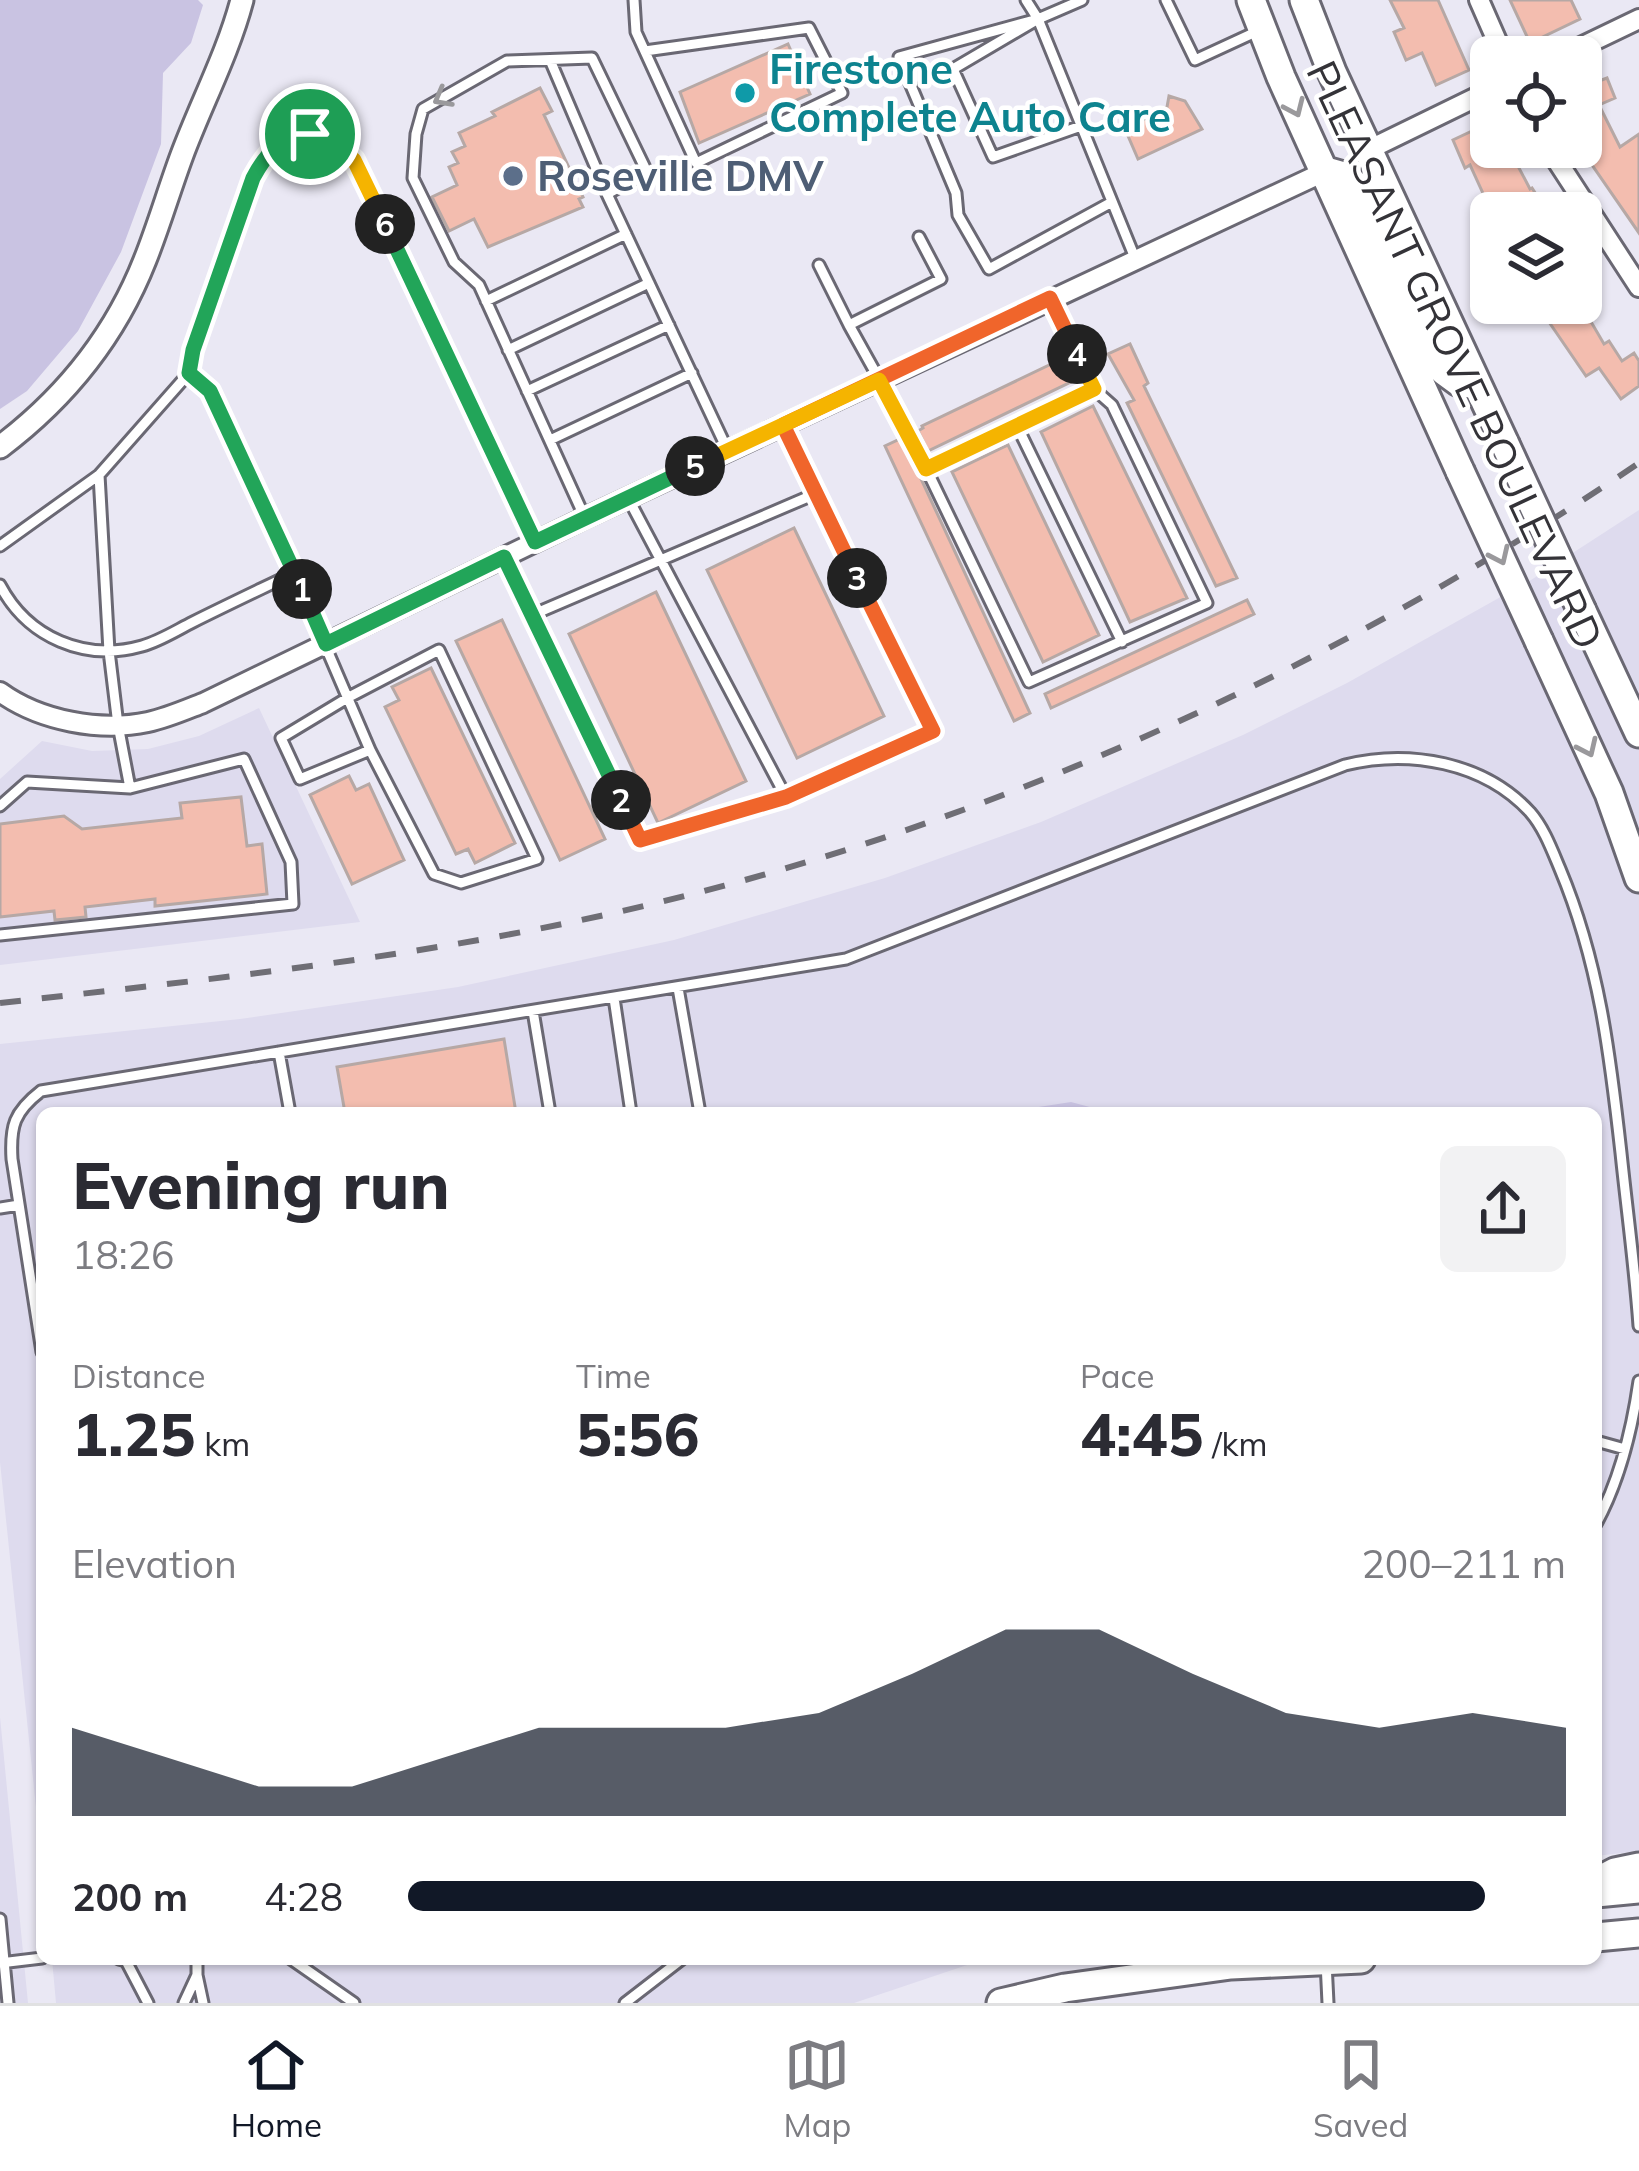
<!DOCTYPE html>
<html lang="en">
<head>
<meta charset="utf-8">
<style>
	body { margin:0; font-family:Mulish,sans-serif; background:#f2f2f3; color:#2b2b33; height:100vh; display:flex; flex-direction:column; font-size:45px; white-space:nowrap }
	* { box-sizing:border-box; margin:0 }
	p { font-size:39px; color:#7c7c81 }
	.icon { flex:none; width:66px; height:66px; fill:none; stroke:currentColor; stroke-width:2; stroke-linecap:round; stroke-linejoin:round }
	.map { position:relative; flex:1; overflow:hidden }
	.details { position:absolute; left:36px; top:1107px; width:1566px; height:858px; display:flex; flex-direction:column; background:#fff; border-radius:18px; box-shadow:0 3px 9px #0004 }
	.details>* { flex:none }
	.buttons { position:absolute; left:1470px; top:36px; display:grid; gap:24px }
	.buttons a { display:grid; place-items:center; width:132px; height:132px; border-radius:18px; background:#fff; box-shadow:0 3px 9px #0004; font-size:60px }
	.pin { position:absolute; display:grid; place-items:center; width:102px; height:102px; color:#fff; margin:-51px; border:6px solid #fff; border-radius:50%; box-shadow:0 3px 12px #0007 }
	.km { position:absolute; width:60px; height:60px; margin:-30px; border-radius:50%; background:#222; color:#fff; font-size:33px; line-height:60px; text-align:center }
	.round { display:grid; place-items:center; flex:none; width:126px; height:126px; border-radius:18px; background:#f2f2f3 }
	.headline { display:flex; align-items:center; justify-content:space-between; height:204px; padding:0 36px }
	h1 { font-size:66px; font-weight:800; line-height:90px }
	.stats { display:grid; grid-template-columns:repeat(3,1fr); gap:18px; height:204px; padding:12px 36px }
	.stats div { display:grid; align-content:center }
	.stats b { font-size:60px; font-weight:800 }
	.stats small { font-size:33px; font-weight:400 }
	.stats p { font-size:33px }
	.chart { height:336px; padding:24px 36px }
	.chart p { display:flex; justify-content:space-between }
	.chart svg { width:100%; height:216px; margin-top:12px; fill:#111827; opacity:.7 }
	ul { padding:0 36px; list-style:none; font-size:39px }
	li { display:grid; grid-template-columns:192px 144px 1fr; align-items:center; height:90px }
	li i { height:30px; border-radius:15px; background:#111827 }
	.tabs { display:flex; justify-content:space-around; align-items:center; height:168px; border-top:3px solid #e1e1e2; background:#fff; font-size:33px; color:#7c7c81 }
	.tabs a { display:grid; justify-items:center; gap:6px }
	.tabs .active { color:#111827 }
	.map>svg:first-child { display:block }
	.built { fill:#dedbee }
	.green { fill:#c9c3e2 }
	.building { fill:#f3bdaf; stroke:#b6a8a5; stroke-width:3 }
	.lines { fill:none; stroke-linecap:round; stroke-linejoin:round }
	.service-casing { stroke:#6a6873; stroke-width:15 }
	.minor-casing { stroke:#6a6873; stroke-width:24 }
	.tertiary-casing { stroke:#6a6873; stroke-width:27 }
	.primary-casing { stroke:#6a6873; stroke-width:33 }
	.service { stroke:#fff; stroke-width:9 }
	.minor { stroke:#fff; stroke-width:18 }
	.tertiary { stroke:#fff; stroke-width:21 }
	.primary { stroke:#fff; stroke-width:27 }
	.rail { stroke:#6f6e75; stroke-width:6; stroke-dasharray:21 21; stroke-linecap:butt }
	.primary-bridge-casing { stroke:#6a6873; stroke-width:33; stroke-linecap:butt }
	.primary-bridge { stroke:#fff; stroke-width:27 }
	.oneway { stroke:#9a999c }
	.split-1-casing { stroke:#fff; stroke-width:24 }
	.split-2-casing { stroke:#fff; stroke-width:24 }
	.split-3-casing { stroke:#fff; stroke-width:24 }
	.split-4-casing { stroke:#fff; stroke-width:24 }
	.split-5-casing { stroke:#fff; stroke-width:24 }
	.split-6-casing { stroke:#fff; stroke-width:24 }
	.split-7-casing { stroke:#fff; stroke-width:24 }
	.split-1 { stroke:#22a559; stroke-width:15 }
	.split-2 { stroke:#22a559; stroke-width:15 }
	.split-3 { stroke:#f0652b; stroke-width:15 }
	.split-4 { stroke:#f0652b; stroke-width:15 }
	.split-5 { stroke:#f5b400; stroke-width:15 }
	.split-6 { stroke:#22a559; stroke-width:15 }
	.split-7 { stroke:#f5b400; stroke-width:15 }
	.culture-dot { fill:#0f9aa8; stroke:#fff; stroke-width:4.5 }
	.service-dot { fill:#5c6f8a; stroke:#fff; stroke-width:4.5 }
	.labels { text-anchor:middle; stroke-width:9; stroke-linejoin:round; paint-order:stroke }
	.culture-label { font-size:42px; font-weight:bold; fill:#0d838f; stroke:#fff; text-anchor:start }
	.service-label { font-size:42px; font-weight:bold; fill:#4e5e75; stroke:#fff; text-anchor:start }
	.street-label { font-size:42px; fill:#343338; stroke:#fff }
</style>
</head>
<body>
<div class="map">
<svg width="1639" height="2003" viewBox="0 0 1639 2003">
	<rect width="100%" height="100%" fill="#eae8f4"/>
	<!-- built -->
	<path class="built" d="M1639 510V1851L1596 1856V1113H42V1865L0 1462V1044L240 1019 458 987 674 940 885 878 1041 822 1243 735 1347 683 1531 580Z
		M259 708 360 922 0 965V779L42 741 92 751 148 749 199 736Z
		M0 1717 28 2003H0Z
		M52 1959H985L854 2003H56Z"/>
	<!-- green -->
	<path class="green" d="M0 0H198L203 5 191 43 163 73 161 144 121 252 78 331 27 391 0 409Z
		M1071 1102 1112 1113H1000Z"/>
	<!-- building -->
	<path class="building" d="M1390 0H1438L1469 70 1436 85 1422 53 1406 60 1394 32 1404 28Z
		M1510 0H1571L1580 19 1530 43Z
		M788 44 810 94 699 143 680 92Z
		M1596 73 1599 81 1607 78 1615 98 1599 105 1620 147 1639 134V233L1581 149V80Z
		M540 88 552 111 544 115 583 197 579 199 583 207 488 247 474 219 449 231 432 197 457 185 449 167 458 163 452 152 465 146 459 133 495 116 492 112Z
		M1169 96 1185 101 1202 129 1138 159 1125 129 1135 115 1143 120 1167 107Z
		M1491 122V147H1508L1530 189 1532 188 1548 213H1492L1470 165 1465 168 1453 140Z
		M1536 303H1580L1604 344 1609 341 1622 361 1634 353 1639 361V386L1621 399 1599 368 1586 376Z
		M1130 344 1148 383 1144 386 1237 578 1216 586 1127 403 1134 400 1108 354Z
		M1066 357 1077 379 928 451 918 431 923 428 922 426Z
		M1093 406 1187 598 1130 622 1041 432Z
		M902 438 1030 713 1014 721 885 446Z
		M1008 445 1099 635 1043 662 952 472Z
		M794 528 884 716 797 758 707 570Z
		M656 592 746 781 658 823 569 634Z
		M1247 600 1254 614 1051 708 1045 694Z
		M502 620 605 839 560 860 456 641Z
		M431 668 515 843 475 863 468 849 456 854 385 707 399 700 392 687Z
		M349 776 356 790 369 784 404 860 352 884 310 795Z
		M241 797 247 846 262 844 267 894 155 906V899L85 907 86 917 55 920 54 911 0 917V824L64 816 82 829 182 818 180 803Z
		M504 1039 516 1113H345L337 1067Z"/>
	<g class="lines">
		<!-- service casing -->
		<g class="service-casing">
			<path id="service" d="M634 0 636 32 696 163 842 93 809 28 645 51
				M1026 0 1038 19 1135 258
				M1166 0 1195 60 1260 30
				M1038 19 899 57 956 193 958 215 989 269 1112 202
				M550 60 607 194
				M1081 126 993 157 953 69 1038 19 1082 0
				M919 237 941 279 849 325 908 431 1029 682 1207 603 1112 405 1094 389 1050 298
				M819 265 849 325
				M486 301 626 234
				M508 350 649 283
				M189 373 193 350 260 164C267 157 273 147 281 141 306 124 336 142 354 160L535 541
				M527 391 669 325
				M1017 426 1122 642
				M550 440 692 373
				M926 469 1094 389
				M585 518 479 285 454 262 413 178 416 134 423 109 507 61 592 58 647 172 607 194 728 451
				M0 546 99 475
				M504 557 640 840 786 797 628 498
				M0 585C28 638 85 662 142 646 160 641 177 630 193 622 227 605 261 589 294 573
				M532 615 815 494 783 425
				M130 788 118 725 109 651 99 475 189 373 210 391 294 573 370 750 434 874 461 883 537 859 439 650 349 697 281 738 300 779 370 750
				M786 797 933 731 815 494
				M0 806 27 782 130 788 244 759 291 862 293 904 0 935
				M678 988 700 1113
				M614 998 631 1113
				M533 1011 550 1113
				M279 1052 290 1113
				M0 1208 19 1205
				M42 1352 12 1159C10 1126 14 1112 41 1091L846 959 1345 765C1409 749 1484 762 1530 812 1544 828 1552 850 1560 869 1599 962 1610 1054 1621 1153 1627 1211 1635 1268 1639 1326
				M1596 1441 1625 1449
				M1596 1524C1620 1480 1632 1430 1639 1381
				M0 1919 8 2003
				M119 1959 126 1961 148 2003
				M197 1959V1975L203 2003
				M291 1959 354 2003
				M1326 1962 1328 2003
				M0 1963 42 1958
				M184 2003 197 1975
				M625 2003 682 1959"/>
		</g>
		<!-- minor casing -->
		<g class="minor-casing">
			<path id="minor" d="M1479 0 1504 57
				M1560 57 1639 19
				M1548 147 1639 287
				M1368 150 1491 90
				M0 692C40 721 100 732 148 722 167 718 185 710 203 703L585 518 1326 171"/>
		</g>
		<!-- tertiary casing -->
		<g class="tertiary-casing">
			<path id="tertiary" d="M0 447C65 398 115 336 145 260 159 225 169 190 182 155 201 104 228 53 242 0"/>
		</g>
		<!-- primary casing -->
		<g class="primary-casing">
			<path id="primary" d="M1251 0 1281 77 1460 471
				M1304 0 1332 72 1505 444
				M1326 171 1340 175 1353 183 1444 371 1459 382 1476 385
				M1582 611 1639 733
				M1539 641 1609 793 1639 878
				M1596 1882 1615 1872 1639 1867
				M1596 1893 1639 1889
				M1596 1937 1639 1933
				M1001 2003 1065 1988 1231 1965 1361 1959"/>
		</g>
		<!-- service -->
		<use href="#service" class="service"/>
		<!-- minor -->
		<use href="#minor" class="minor"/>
		<!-- tertiary -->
		<use href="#tertiary" class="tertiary"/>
		<!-- primary -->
		<use href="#primary" class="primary"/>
		<!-- rail -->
		<path class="rail" d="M0 1003C204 980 408 959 609 914 977 832 1327 673 1639 463"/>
		<!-- primary-bridge casing -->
		<g class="primary-bridge-casing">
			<path id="primary-bridge" d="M1505 444 1582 611
				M1460 471 1539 641"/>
		</g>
		<!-- primary-bridge -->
		<use href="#primary-bridge" class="primary-bridge"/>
	</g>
	<!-- one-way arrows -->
	<defs><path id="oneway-chevron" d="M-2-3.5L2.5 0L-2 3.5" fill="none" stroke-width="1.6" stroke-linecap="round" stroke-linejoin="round" transform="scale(3)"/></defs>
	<g class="oneway">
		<use href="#oneway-chevron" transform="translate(442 98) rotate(151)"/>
		<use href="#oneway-chevron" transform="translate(1295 108) rotate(66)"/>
		<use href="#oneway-chevron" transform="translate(1500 556) rotate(65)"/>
		<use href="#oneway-chevron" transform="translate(1588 748) rotate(65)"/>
	</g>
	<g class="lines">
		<!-- split-1 casing -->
		<g class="split-1-casing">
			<path id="split-1" d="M302 589 210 391 189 373 193 350 253 178C266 154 281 135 310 134"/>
		</g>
		<!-- split-2 casing -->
		<g class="split-2-casing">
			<path id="split-2" d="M302 589 326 644 504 557 621 800"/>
		</g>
		<!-- split-3 casing -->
		<g class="split-3-casing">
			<path id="split-3" d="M621 800 640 840 786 797 933 731 857 578"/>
		</g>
		<!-- split-4 casing -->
		<g class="split-4-casing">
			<path id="split-4" d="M857 578 783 425 1050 298 1077 354"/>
		</g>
		<!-- split-5 casing -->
		<g class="split-5-casing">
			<path id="split-5" d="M695 466 879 380 926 469 1094 389 1077 354"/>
		</g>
		<!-- split-6 casing -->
		<g class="split-6-casing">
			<path id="split-6" d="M385 224 535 542 695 466"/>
		</g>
		<!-- split-7 casing -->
		<g class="split-7-casing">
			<path id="split-7" d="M310 134 340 146 354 160 385 224"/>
		</g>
		<!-- split-1 -->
		<use href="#split-1" class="split-1"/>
		<!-- split-2 -->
		<use href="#split-2" class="split-2"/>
		<!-- split-3 -->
		<use href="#split-3" class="split-3"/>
		<!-- split-4 -->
		<use href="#split-4" class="split-4"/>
		<!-- split-5 -->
		<use href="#split-5" class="split-5"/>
		<!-- split-6 -->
		<use href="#split-6" class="split-6"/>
		<!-- split-7 -->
		<use href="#split-7" class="split-7"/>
	</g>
	<!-- markers -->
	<circle class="culture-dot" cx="745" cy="93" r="12"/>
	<circle class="service-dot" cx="513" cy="176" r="12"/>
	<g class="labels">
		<!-- culture labels -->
		<g class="culture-label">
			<text x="769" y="84">Firestone<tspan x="769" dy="48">Complete Auto Care</tspan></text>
		</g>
		<!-- service labels -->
		<g class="service-label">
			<text x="537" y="191">Roseville DMV</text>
		</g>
		<!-- street labels -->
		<g class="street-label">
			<text transform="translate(1455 355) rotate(65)" y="15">PLEASANT GROVE BOULEVARD</text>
		</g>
	</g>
</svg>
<div class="buttons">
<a><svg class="icon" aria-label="locate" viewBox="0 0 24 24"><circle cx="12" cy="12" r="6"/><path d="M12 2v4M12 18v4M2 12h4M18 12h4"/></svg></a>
<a><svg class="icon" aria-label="layers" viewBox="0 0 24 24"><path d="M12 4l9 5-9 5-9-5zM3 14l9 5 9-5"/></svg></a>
</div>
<div class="pin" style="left:310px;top:134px;background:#1e9e55"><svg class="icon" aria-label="arrive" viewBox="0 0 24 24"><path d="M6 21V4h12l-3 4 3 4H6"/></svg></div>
<b class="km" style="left:302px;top:589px">1</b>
<b class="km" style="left:621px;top:800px">2</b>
<b class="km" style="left:857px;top:578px">3</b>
<b class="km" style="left:1077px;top:354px">4</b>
<b class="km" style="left:695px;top:466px">5</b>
<b class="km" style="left:385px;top:224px">6</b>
<section class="details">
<div class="headline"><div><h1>Evening run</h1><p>18:26</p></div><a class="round"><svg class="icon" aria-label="share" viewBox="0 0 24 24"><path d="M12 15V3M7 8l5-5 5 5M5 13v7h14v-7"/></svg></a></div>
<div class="stats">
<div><p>Distance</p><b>1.25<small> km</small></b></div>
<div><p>Time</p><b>5:56</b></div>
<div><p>Pace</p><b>4:45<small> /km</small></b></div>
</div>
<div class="chart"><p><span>Elevation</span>200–211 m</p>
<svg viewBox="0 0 160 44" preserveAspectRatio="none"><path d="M0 44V26L10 32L20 38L30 38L40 32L50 26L60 26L70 26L80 23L90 15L100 6L110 6L120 15L130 23L140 26L150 23L160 26V44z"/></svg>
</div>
<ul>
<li><b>200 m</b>4:28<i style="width:93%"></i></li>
</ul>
</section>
</div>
<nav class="tabs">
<a class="active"><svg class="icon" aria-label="home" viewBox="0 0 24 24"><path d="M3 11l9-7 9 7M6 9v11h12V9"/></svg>Home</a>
<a><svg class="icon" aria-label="map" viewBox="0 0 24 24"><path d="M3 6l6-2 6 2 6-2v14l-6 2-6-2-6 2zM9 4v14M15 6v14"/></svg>Map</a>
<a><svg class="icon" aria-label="saved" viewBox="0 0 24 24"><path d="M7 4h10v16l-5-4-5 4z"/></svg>Saved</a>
</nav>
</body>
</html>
